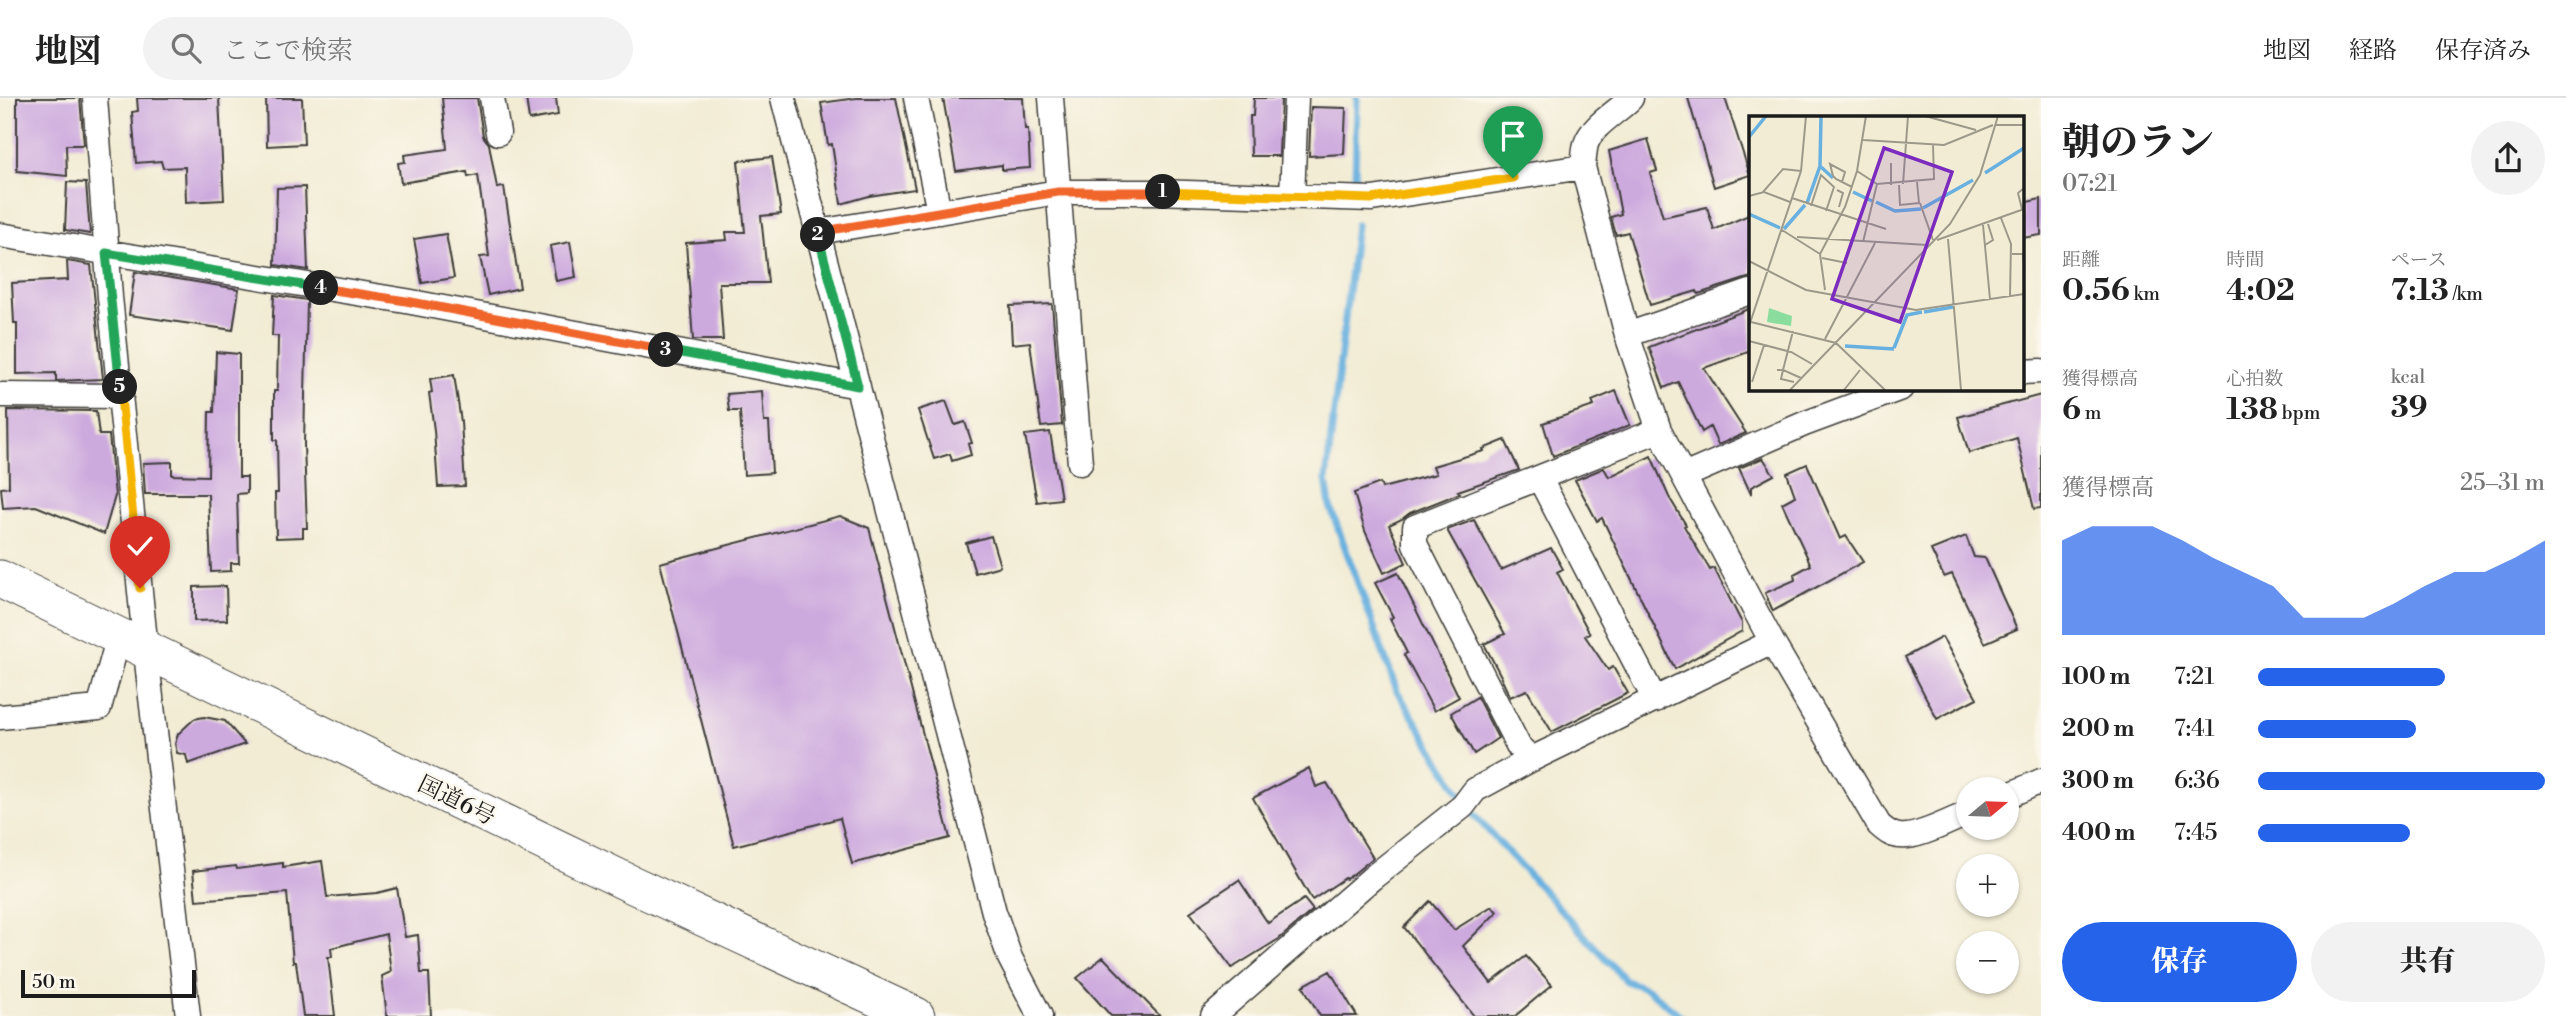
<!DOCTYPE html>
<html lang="ja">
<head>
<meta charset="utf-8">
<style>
	body { margin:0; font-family:"Libre Bodoni","Noto Serif JP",serif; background:#f2f2f2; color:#222; height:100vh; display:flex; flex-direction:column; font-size:26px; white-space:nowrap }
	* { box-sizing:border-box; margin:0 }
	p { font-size:23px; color:#767676 }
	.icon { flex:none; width:38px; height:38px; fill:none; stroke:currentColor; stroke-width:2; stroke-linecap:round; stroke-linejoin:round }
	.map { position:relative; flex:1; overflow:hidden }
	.side { display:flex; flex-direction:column; background:#fff; width:525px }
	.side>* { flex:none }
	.needle { width:46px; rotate:71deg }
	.buttons { position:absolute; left:1956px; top:679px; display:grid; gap:14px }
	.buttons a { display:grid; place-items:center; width:63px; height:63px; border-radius:50%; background:#fff; box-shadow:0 2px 5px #0004; font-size:35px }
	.scale { position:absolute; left:21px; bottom:18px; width:175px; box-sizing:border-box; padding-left:7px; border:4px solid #1c1c1c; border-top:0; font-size:19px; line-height:24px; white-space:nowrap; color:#1c1c1c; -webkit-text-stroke:5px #fbf7ec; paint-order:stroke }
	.pin { position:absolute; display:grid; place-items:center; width:60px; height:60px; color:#fff; margin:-72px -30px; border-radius:50% 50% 50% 0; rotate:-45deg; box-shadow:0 0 7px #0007 }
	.pin .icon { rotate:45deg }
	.km { position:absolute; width:35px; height:35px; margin:-18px; border-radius:50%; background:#222; color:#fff; font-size:19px; line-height:35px; text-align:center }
	.round { display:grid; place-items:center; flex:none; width:74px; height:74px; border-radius:37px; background:#f2f2f2 }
	.head { display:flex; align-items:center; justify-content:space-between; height:119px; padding:0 21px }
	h1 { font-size:38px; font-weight:800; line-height:52px }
	.stats { display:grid; grid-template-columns:repeat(3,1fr); gap:10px; height:119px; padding:7px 21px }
	.stats div { display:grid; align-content:center }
	.stats b { font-size:30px; font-weight:800 }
	.stats small { font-size:19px; font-weight:400 }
	.stats p { font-size:19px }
	.chart { height:196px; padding:14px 21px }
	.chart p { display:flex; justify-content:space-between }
	.chart svg { width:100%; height:126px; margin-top:7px; fill:#2563eb; opacity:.7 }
	.button { display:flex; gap:14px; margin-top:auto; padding:14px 21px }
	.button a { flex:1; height:80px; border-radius:42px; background:#2563eb; color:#fff; font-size:28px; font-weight:800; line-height:80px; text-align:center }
	.button a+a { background:#f2f2f2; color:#222 }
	ul { padding:0 21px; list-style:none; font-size:23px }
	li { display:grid; grid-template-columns:112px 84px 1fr; align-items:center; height:52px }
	li i { height:18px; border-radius:9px; background:#2563eb }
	header { display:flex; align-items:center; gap:42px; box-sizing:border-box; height:98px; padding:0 35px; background:#fff; border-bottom:2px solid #e0e0e0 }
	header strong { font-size:33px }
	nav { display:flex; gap:38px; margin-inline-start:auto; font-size:24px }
	.search { width:490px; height:63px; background:#f2f2f2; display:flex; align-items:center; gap:18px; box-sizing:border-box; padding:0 24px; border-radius:38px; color:#767676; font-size:26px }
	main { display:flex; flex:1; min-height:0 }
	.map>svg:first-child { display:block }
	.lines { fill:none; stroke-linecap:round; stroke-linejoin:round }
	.stream { stroke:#67b0df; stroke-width:7 }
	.building { fill:#cdaade }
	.minor-casing { stroke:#3c3b38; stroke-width:27 }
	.highway-casing { stroke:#3c3b38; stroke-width:39 }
	.minor { stroke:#fff; stroke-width:24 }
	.highway { stroke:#fff; stroke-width:37 }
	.split-1-casing { stroke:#fff; stroke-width:14 }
	.split-2-casing { stroke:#fff; stroke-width:14 }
	.split-3-casing { stroke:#fff; stroke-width:14 }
	.split-4-casing { stroke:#fff; stroke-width:14 }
	.split-5-casing { stroke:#fff; stroke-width:14 }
	.split-6-casing { stroke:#fff; stroke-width:14 }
	.split-1 { stroke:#f5b400; stroke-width:9 }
	.split-2 { stroke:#f0652b; stroke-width:9 }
	.split-3 { stroke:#22a559; stroke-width:9 }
	.split-4 { stroke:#f0652b; stroke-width:9 }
	.split-5 { stroke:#22a559; stroke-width:9 }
	.split-6 { stroke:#f5b400; stroke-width:9 }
	.labels { text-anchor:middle; stroke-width:5; stroke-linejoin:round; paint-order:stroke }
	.street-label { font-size:23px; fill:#1c1c1c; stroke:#fbf7ec }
	.inset-river { fill:none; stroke:#67b0df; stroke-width:3.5 }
	.inset-road { fill:none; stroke:#9c998a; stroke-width:2 }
	.view { fill:#7b2cbf; fill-opacity:0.15; stroke:#7b2cbf; stroke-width:3.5 }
	.inset-edge { fill:none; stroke:#1c1c1c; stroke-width:3.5 }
</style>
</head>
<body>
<header>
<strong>地図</strong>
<div class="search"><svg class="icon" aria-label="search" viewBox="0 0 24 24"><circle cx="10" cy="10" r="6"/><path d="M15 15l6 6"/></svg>ここで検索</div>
<nav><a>地図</a><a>経路</a><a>保存済み</a></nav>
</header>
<main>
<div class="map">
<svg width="2041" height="918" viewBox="0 0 2041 918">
	<rect width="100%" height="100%" fill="#fbf7ec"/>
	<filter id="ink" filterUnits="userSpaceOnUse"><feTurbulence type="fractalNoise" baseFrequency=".0143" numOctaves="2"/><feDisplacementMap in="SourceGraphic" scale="14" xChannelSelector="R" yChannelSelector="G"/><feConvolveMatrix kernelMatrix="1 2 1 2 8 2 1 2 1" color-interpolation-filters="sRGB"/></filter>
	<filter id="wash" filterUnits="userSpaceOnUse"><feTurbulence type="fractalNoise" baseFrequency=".00686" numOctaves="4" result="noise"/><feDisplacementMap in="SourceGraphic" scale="28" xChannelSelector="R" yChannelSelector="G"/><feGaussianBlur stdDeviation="1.57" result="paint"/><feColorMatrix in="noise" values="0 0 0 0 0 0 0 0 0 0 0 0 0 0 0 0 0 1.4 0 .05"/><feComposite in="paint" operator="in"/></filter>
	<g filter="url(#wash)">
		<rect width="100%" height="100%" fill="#f2ecd4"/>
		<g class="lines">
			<!-- stream -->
			<path class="stream" d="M1355 81 1357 0
				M1356 127 1326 382 1330 408 1397 593 1461 697
				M1474 717 1626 883 1647 891 1681 918"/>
		</g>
		<g id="blocks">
			<!-- building -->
			<path class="building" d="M17 0H80L84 47H66L67 78 17 73Z
				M137 0H219L224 102 186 104 185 69 163 70 161 63 136 65 132 14 138 13Z
				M266 0H302L304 46 267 48Z
				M442 0H477L483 38 489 46 497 90 504 89 520 190 488 197 480 159 489 158 478 77 468 79 467 74 401 85 398 65 405 64 404 57 447 51Z
				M526 0H556L558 17 529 22Z
				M856 0H896L915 91 869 98 841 106 832 46 828 47 821 5Z
				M943 0H1023L1025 31H1028L1030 70 1002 72V67L956 73Z
				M1254 0H1281L1279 58H1251L1250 18H1253Z
				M1688 0H1725L1750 77 1714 89Z
				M1311 9 1346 10 1344 56 1309 58Z
				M1648 41 1657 73 1650 75 1663 119 1707 109 1714 132 1751 116V179L1698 196 1697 193 1650 207 1628 134 1616 137 1611 119 1621 116 1609 53Z
				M772 59 781 116 761 118 768 185H719L723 242H693L686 145 727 142 726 134H745L738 63Z
				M67 84 86 85 90 136 65 132Z
				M305 89 308 172 275 167 277 90Z
				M2041 101V137L2022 140V105Z
				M446 136 454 180 422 185 414 141Z
				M570 144 576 179 556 183 550 148Z
				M67 163 91 167 103 281 56 283V275L17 276V225H14L12 185 68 182Z
				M135 174 239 191 233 232 129 217Z
				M274 197 307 202 304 347 307 430H303V439L276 440 275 395H278L277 342H274V293H277L278 238H272Z
				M1052 206 1062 327 1041 329 1030 244 1012 246 1010 208Z
				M1751 210V253L1704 270 1746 335 1718 347 1710 329 1702 334 1678 284 1664 290 1649 249Z
				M216 254 239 256V379H247V395L237 396 239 465H231V473L211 474 208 396H145L143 365 172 364V377L208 378 209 314H214Z
				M454 277 461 324 465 388 438 389 434 332 429 295 432 294 430 281Z
				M762 293 764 324H769L772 375 744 377 740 313H729L727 296Z
				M1616 293 1630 327 1553 358 1543 325 1594 308 1592 303Z
				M2041 297V410L2034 411 2017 340 1969 355 1958 319Z
				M946 303 955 327 965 324 972 345 968 346 971 357 952 363 950 356 934 361 918 312Z
				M8 312 96 313 99 337H109L115 398 104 436 36 408 3 410 1 390 9 389Z
				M1050 334 1061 401 1037 404 1025 337Z
				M1505 342 1519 372 1458 393 1460 395 1410 415 1402 421 1389 427 1406 465 1384 475 1365 433 1354 395 1380 385 1382 390 1436 376 1433 368 1484 353 1483 351Z
				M1651 358 1669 399 1686 427 1684 428 1710 472 1714 470 1742 525V533L1675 571 1602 420 1597 423 1575 382 1604 370 1609 379Z
				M1763 360 1774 377 1751 389V396L1739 370Z
				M1807 366 1840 441 1846 438 1863 464 1773 513 1765 495 1795 482 1794 476 1811 467 1782 405 1795 398 1787 375Z
				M840 418 869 430 950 740 852 766 840 720 734 748 660 465Z
				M1474 422 1501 472 1551 450 1563 471 1557 474 1590 536 1585 538 1608 572 1613 569 1628 595 1552 634 1527 592 1510 599 1501 580H1502L1484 546 1505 536 1447 432Z
				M991 438 1000 468 975 475 966 445Z
				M1966 438 1974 459 1985 460 2017 531 1985 545 1952 476 1944 479 1931 452Z
				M1398 475 1459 599 1434 613 1404 557 1407 555 1390 521 1393 519 1375 485Z
				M226 488 227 522 194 523V489Z
				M1942 539 1977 600 1937 621 1905 559Z
				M1477 599 1498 640 1474 656 1451 615Z
				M204 619 225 623 245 646 188 666 186 657 177 655 175 646 178 636 194 621Z
				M1309 670 1316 689 1327 685 1373 760 1352 777 1346 781 1345 780 1312 802 1253 700Z
				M322 763 327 799 377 795 397 790 405 839 418 837 421 875H429L431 918H387L382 878 391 874 386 836 331 850 332 859H328L335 918H303L296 864H293L287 795 196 802 193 773 236 768 237 771 283 765V769Z
				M1239 782 1268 825 1304 801 1313 812 1279 841 1232 870 1190 814Z
				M1430 803 1454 832 1492 808 1497 814 1463 848 1491 885 1526 858 1552 887 1515 918H1474L1404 829Z
				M1103 859 1160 918H1111L1077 880Z
				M1330 873 1357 918H1320L1303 888Z"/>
		</g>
	</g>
	<g filter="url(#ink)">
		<use href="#blocks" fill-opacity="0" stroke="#3c3b38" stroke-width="2"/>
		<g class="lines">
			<!-- minor casing -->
			<g class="minor-casing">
				<path id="minor" d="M95 0 110 199 149 582 188 918
					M492 0 498 35
					M783 0 994 814 1010 860 1040 918
					M916 0 939 114
					M1051 0 1080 365
					M1631 0C1618 14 1592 27 1586 46 1584 53 1584 62 1583 69L1627 237 1659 332 1772 544 1879 727C1885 732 1890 737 1899 738 1917 741 1951 722 1969 715
					M1292 99 1296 0
					M818 134 1058 94H1156L1372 101 1583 69
					M0 137 406 203 858 288
					M1627 237 1750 194
					M2022 274 2041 273
					M0 297 121 298
					M1659 332 1415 429V446L1519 649 1532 661 1772 544
					M1684 378 1804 326 1901 290
					M1540 381 1655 602
					M0 619 99 610 119 538
					M2007 698 2041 683
					M1213 918 1372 780 1463 708 1475 692 1532 661"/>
			</g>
			<!-- highway casing -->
			<g class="highway-casing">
				<path id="highway" d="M0 481 631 786 916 918"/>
			</g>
			<!-- minor -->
			<use href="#minor" class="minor"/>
			<!-- highway -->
			<use href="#highway" class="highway"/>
		</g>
	</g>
	<g class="lines" filter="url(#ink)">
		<!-- split-1 casing -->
		<g class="split-1-casing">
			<path id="split-1" d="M1163 94 1372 101 1513 80"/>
		</g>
		<!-- split-2 casing -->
		<g class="split-2-casing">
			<path id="split-2" d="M818 137V134L1058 94H1163"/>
		</g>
		<!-- split-3 casing -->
		<g class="split-3-casing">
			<path id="split-3" d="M666 252 858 288 818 137"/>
		</g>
		<!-- split-4 casing -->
		<g class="split-4-casing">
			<path id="split-4" d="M321 190 406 203 666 252"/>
		</g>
		<!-- split-5 casing -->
		<g class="split-5-casing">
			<path id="split-5" d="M120 289 106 155 321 190"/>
		</g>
		<!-- split-6 casing -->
		<g class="split-6-casing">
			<path id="split-6" d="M120 289 140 490"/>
		</g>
		<!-- split-1 -->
		<use href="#split-1" class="split-1"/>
		<!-- split-2 -->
		<use href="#split-2" class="split-2"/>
		<!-- split-3 -->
		<use href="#split-3" class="split-3"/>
		<!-- split-4 -->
		<use href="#split-4" class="split-4"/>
		<!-- split-5 -->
		<use href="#split-5" class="split-5"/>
		<!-- split-6 -->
		<use href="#split-6" class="split-6"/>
	</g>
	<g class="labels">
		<!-- street labels -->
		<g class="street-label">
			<text transform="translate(457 702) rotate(26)" y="8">国道6号</text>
		</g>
	</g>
	<!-- overview -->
	<g transform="translate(1749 18)">
		<rect width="275" height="275" fill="#f2ecd4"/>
		<path d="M20 192 43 200 42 210 18 206Z" fill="#8bdd9e"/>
		<path class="inset-river" d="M0 21 17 0M71 49 72 1M236 57 275 32M104 76 123 85M127 86 146 95 172 93M58 87 71 50 84 62M174 92 224 64M0 98 31 112M35 113 56 89M175 196 204 191M96 230 145 233M145 232 158 199 173 196"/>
		<path class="inset-road" d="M176 0 227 14M247 9H275M114 24 195 29 244 9M142 47V69M108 55 128 68 185 63 184 29M93 66 96 56 81 48 84 60 87 63 103 71M154 68 159 0M150 69 151 89 170 87 168 66M88 74 94 77 90 91M14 76 34 53 52 55M0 80 15 76 41 86M43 82 137 113M171 87 184 124M62 90 72 59 85 71 77 95M273 93 269 77 275 72M252 102 262 128 261 180M234 109 241 183M33 114 71 138 76 174M48 121 178 129M199 123 212 274M188 124 275 93M114 126 128 68M236 129 244 124 239 108M71 138 96 91 108 55 117 0M263 138H274L275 149M73 142 98 147M0 145 57 174 167 194 275 178M2 206 87 227 136 274M0 210 52 55 57 0M44 215 34 254 52 262M76 223 126 127M0 225 42 236 63 248M28 254H34L32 263 45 266M3 266 15 229M41 274 201 108 231 59 249 0M95 274 111 254"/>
		<path class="view" d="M135 32 203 56 151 206 83 183Z"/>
		<rect width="275" height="275" class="inset-edge"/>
	</g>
</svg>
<div class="buttons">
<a><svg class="needle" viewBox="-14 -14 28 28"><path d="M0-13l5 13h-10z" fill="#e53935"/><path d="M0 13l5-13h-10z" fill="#767676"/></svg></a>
<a>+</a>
<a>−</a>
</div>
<div class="scale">50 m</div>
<div class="pin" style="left:1513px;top:80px;background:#1e9e55"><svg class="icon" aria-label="arrive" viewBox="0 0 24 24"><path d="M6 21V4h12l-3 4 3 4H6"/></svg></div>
<div class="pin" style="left:140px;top:490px;background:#d93025"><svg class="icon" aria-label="check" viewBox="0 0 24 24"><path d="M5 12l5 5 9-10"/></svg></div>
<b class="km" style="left:1163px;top:94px">1</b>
<b class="km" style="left:818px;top:137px">2</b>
<b class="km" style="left:666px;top:252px">3</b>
<b class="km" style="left:321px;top:190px">4</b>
<b class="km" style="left:120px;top:289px">5</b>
</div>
<section class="side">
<div class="head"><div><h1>朝のラン</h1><p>07:21</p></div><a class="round"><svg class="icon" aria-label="share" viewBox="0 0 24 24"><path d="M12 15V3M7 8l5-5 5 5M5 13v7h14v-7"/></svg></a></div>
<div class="stats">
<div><p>距離</p><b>0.56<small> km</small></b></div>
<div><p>時間</p><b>4:02</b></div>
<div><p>ペース</p><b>7:13<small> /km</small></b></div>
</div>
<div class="stats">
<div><p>獲得標高</p><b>6<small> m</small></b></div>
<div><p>心拍数</p><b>138<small> bpm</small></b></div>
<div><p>kcal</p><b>39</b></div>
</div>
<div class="chart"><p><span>獲得標高</span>25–31 m</p>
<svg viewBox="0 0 160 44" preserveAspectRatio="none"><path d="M0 44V11L10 6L20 6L30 6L40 11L50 17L60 22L70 27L80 38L90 38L100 38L110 33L120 27L130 22L140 22L150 17L160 11V44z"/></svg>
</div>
<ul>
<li><b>100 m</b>7:21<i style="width:65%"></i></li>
<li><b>200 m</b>7:41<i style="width:55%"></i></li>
<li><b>300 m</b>6:36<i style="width:100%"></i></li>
<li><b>400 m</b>7:45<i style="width:53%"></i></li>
</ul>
<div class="button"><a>保存</a><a>共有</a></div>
</section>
</main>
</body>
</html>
